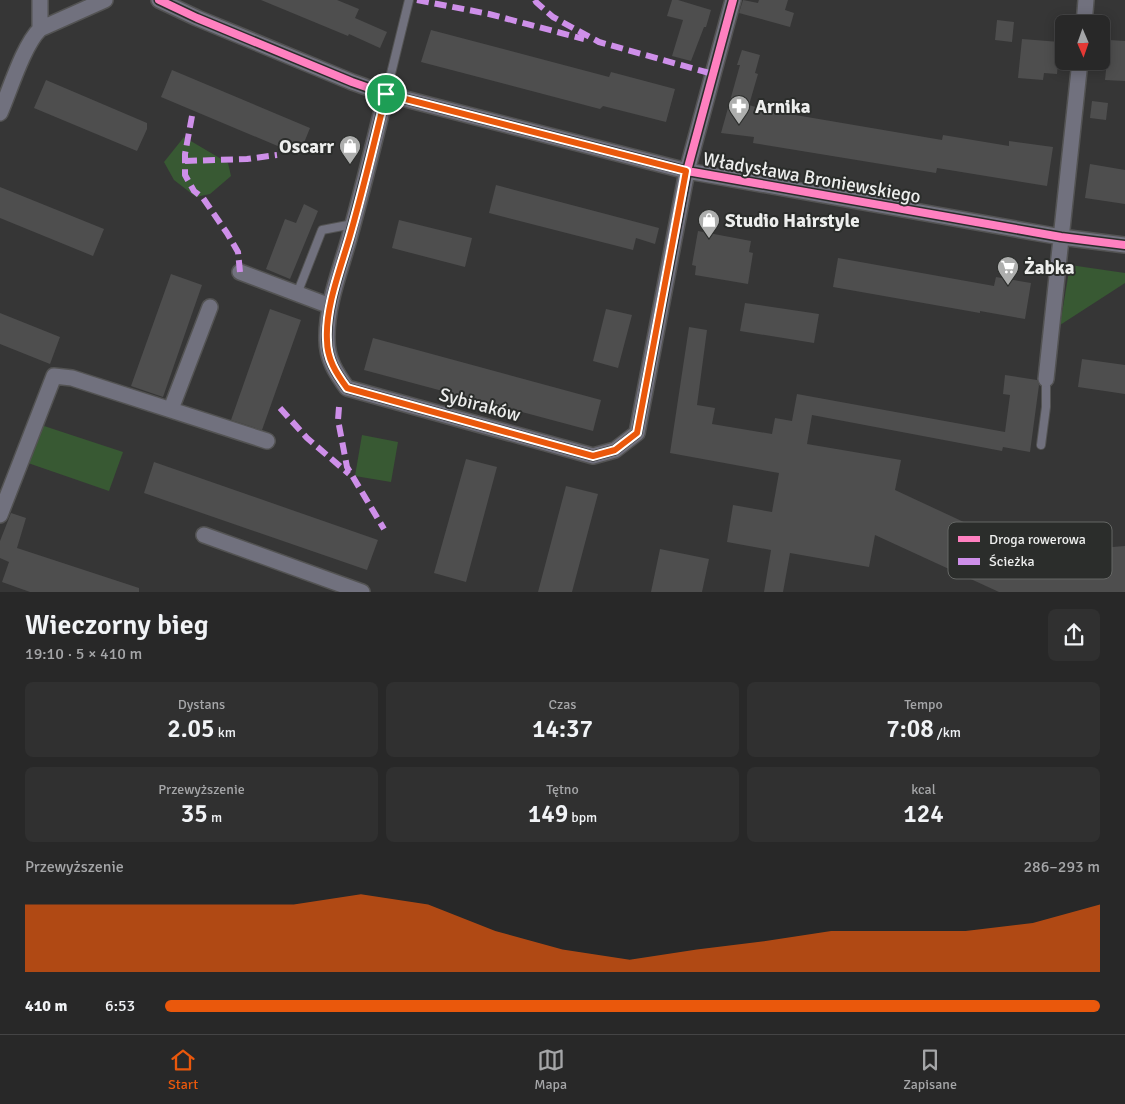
<!DOCTYPE html>
<html lang="pl">
<head>
<meta charset="utf-8">
<style>
	body { margin:0; font-family:Signika,sans-serif; background:#303030; color:#f1f3f6; height:100vh; display:flex; flex-direction:column; font-size:19px; white-space:nowrap }
	* { box-sizing:border-box; margin:0 }
	p { font-size:16px; color:#a5a6a8 }
	.icon { flex:none; width:28px; height:28px; fill:none; stroke:currentColor; stroke-width:2; stroke-linecap:round; stroke-linejoin:round }
	.map { position:relative; height:592px; overflow:hidden }
	.sheet { display:flex; flex-direction:column; background:#282828; flex:1 }
	.sheet>* { flex:none }
	.needle { width:32px; rotate:178deg }
	.buttons { position:absolute; left:1055px; top:15px; display:grid; gap:10px }
	.buttons a { display:grid; place-items:center; width:55px; height:55px; border-radius:8px; background:#282828; box-shadow:0 2px 12px #0003,0 0 0 1px #444445; font-size:25px }
	.pin { position:absolute; display:grid; place-items:center; width:42px; height:42px; color:#fff; margin:-21px; border:2px solid #fff; border-radius:50%; box-shadow:0 1px 5px #0007 }
	.round { display:grid; place-items:center; flex:none; width:52px; height:52px; border-radius:8px; background:#303030 }
	.head { display:flex; align-items:center; justify-content:space-between; height:85px; padding:0 25px }
	h1 { font-size:28px; font-weight:600; line-height:38px }
	.metrics { display:grid; grid-template-columns:repeat(3,1fr); gap:8px; height:85px; padding:5px 25px }
	.metrics div { display:grid; align-content:center; border-radius:8px; background:#303030; text-align:center }
	.metrics b { font-size:25px; font-weight:600 }
	.metrics small { font-size:14px; font-weight:400 }
	.metrics p { font-size:14px }
	.chart { height:140px; padding:10px 25px }
	.chart p { display:flex; justify-content:space-between }
	.chart svg { width:100%; height:90px; margin-top:5px; fill:#ea580c; opacity:.7 }
	ul { padding:0 25px; list-style:none; font-size:16px }
	li { display:grid; grid-template-columns:80px 60px 1fr; align-items:center; height:38px }
	li i { height:12px; border-radius:6px; background:#ea580c }
	.tabs { display:flex; justify-content:space-around; align-items:center; height:70px; border-top:1px solid #444445; background:#282828; font-size:14px; color:#a5a6a8 }
	.tabs a { display:grid; justify-items:center; gap:2px }
	.tabs .selected { color:#ea580c }
	.map>svg:first-child { display:block }
	.green { fill:#385933 }
	.building { fill:#4e4e4e }
	.lines { fill:none; stroke-linecap:round; stroke-linejoin:round }
	.lane-casing { stroke:#535353; stroke-width:10 }
	.street-casing { stroke:#535353; stroke-width:18 }
	.lane { stroke:#71717e; stroke-width:8 }
	.street { stroke:#71717e; stroke-width:15 }
	.quiet { stroke:#ce8fe9; stroke-width:6; stroke-dasharray:12 6; stroke-linecap:butt }
	.cycleway-casing { stroke:#2b2d2b; stroke-width:11 }
	.cycleway { stroke:#ff80c0; stroke-width:8 }
	.route-casing { stroke:#fff; stroke-width:10 }
	.route { stroke:#ea580c; stroke-width:6 }
	.labels { text-anchor:middle; stroke-width:4; stroke-linejoin:round; paint-order:stroke }
	.poi-label { font-size:19px; font-weight:bold; fill:#edeeed; stroke:#2b2d2b; text-anchor:start }
	.street-label { font-size:19px; fill:#edeeed; stroke:#2b2d2b }
	.key { fill:#2b2d2b; stroke:#656765; stroke-width:1 }
	.key-label { font-size:14px; fill:#edeeed }
</style>
</head>
<body>
<div class="map">
<svg width="1125" height="592" viewBox="0 0 1125 592">
	<rect width="100%" height="100%" fill="#363636"/>
	<!-- green -->
	<path class="green" d="M184 137 228 163 231 176 210 194 196 197 174 180 164 162Z
		M1070 265 1125 273V283L1060 325Z
		M41 425 123 452 109 491 28 463Z
		M362 435 398 442 391 482 355 476Z"/>
	<!-- building -->
	<path class="building" d="M261 0H337L359 9 355 18 387 32 380 48 349 34 348 36Z
		M672 0H678L711 10 706 27H704L691 61 672 56 683 20 667 16Z
		M743 0 758 3 759 0H788L785 10 794 13 790 27 739 13Z
		M997 20 1014 22 1012 42 995 40Z
		M431 30 609 77 611 72 675 89 666 122 603 106 600 109 421 62Z
		M1022 39 1060 42 1057 74 1044 73 1043 80 1018 78Z
		M1109 40 1125 41V81L1105 80Z
		M742 50 760 55 755 73 758 74 749 105 766 110 942 140 943 135 1009 146V141L1053 147 1047 186 937 168 936 173 753 143 754 137 721 133 740 65H737Z
		M172 70 310 128 299 155 161 97Z
		M46 80 147 123V129L137 151 34 108Z
		M1092 101 1108 103 1106 120 1090 118Z
		M1090 164 1125 170V204L1085 198Z
		M496 185 659 228 655 244 636 238 633 250 489 213Z
		M0 187 104 229 93 256 0 218Z
		M304 204 318 211 290 279 266 269 285 219 296 223Z
		M399 220 472 238 465 267 392 248Z
		M698 231 751 241 749 252 753 253 748 284 695 275 696 266 692 265Z
		M838 258 994 286 996 277 1031 283 1025 319 980 311V313L833 287Z
		M171 274 202 285 163 397 131 386Z
		M745 303 819 314 814 343 740 331Z
		M270 309 301 320 262 430 231 420Z
		M606 309 632 315 618 368 593 361Z
		M0 313 60 337 50 364 0 344Z
		M689 327 707 330 697 405 715 408 712 424 772 434 775 418 792 421 797 394 1005 432 1010 395 1003 394 1005 375 1037 380 1039 385 1030 452 1003 447 1002 451 812 415 807 444 901 460 895 490 1026 551 1039 553 1125 546V592H999L875 535 869 567 790 553 783 592H764L771 550 727 542 733 505 772 512 779 473 670 453Z
		M373 338 601 400 593 431 364 370Z
		M1082 359 1125 365V394L1078 387Z
		M466 459 497 467 466 582 434 573Z
		M154 462 378 540 367 570 144 493Z
		M566 486 598 494 572 592H538Z
		M11 513 26 518 17 548 139 588V592H30L2 582 9 562 0 558V541Z
		M660 549 709 559 702 592H651Z"/>
	<g class="lines">
		<!-- lane casing -->
		<g class="lane-casing">
			<path id="lane" d="M386 94 409 0
				M297 294 322 230 353 224
				M1041 445 1046 407V379"/>
		</g>
		<!-- street casing -->
		<g class="street-casing">
			<path id="street" d="M40 0V29
				M159 0 197 18 352 82 386 94 687 171 1061 237 1125 245
				M1084 24 1086 0
				M386 94C374 143 362 191 349 239 340 271 326 306 327 340 327 359 336 373 347 388L593 456 615 450 637 433 687 171 733 0
				M0 113C10 90 23 46 40 29L105 0
				M240 272 330 306
				M1046 379 1080 61
				M171 409 210 307
				M0 515 54 376 72 378 267 441
				M204 535 362 592"/>
		</g>
		<!-- lane -->
		<use href="#lane" class="lane"/>
		<!-- street -->
		<use href="#street" class="street"/>
		<!-- quiet -->
		<path class="quiet" d="M417 0 489 14 584 39
			M535 0 536 2 553 17 599 42 713 74
			M192 116 185 154V175L194 191 203 198 227 233 238 252 240 272
			M185 161 247 159 277 155
			M339 407 338 420 347 467 384 529
			M280 408 307 438 349 474"/>
		<!-- cycleway casing -->
		<g class="cycleway-casing">
			<path id="cycleway" d="M159 0 197 18 352 82 386 94 687 171 1061 237 1125 245
				M386 94C374 143 362 191 349 239 340 271 326 306 327 340 327 359 336 373 347 388L593 456 615 450 637 433 687 171 733 0"/>
		</g>
		<!-- cycleway -->
		<use href="#cycleway" class="cycleway"/>
	</g>
	<g class="lines">
		<!-- route casing -->
		<g class="route-casing">
			<path id="route" d="M386 94 686 171 637 433 615 450 593 456 347 388C336 373 327 359 327 340 325 306 342 265 351 232 364 186 375 140 386 94Z"/>
		</g>
		<!-- route -->
		<use href="#route" class="route"/>
	</g>
	<!-- icons -->
	<defs>
		<g id="pharmacy-pin" transform="scale(1.125)"><path d="M0 17L-7.5 6A9.5 9.5 0 1 1 7.5 6Z" fill="#adaead" stroke="#2b2d2b"/><path d="M-2-6h4v4h4v4h-4v4h-4v-4h-4v-4h4Z" fill="#fff"/></g>
		<g id="shop-pin" transform="scale(1.125)"><path d="M0 17L-7.5 6A9.5 9.5 0 1 1 7.5 6Z" fill="#adaead" stroke="#2b2d2b"/><path d="M-5-2.5h2.3a2.7 3.5 0 0 1 5.4 0H5L5.5 6h-11ZM-1.5-2.5h3a1.5 2.3 0 0 0-3 0Z" fill="#fff"/></g>
		<g id="supermarket-pin" transform="scale(1.125)"><path d="M0 17L-7.5 6A9.5 9.5 0 1 1 7.5 6Z" fill="#adaead" stroke="#2b2d2b"/><path d="M-6-5.5h2.5l.6 2H6L4.5 2H-2.5L-4.4-4H-6ZM-1.5 3.2a1.3 1.3 0 1 0 .1 0ZM3 3.2a1.3 1.3 0 1 0 .1 0Z" fill="#fff"/></g>
	</defs>
	<g fill-rule="evenodd">
		<use href="#pharmacy-pin" x="739" y="106"/>
		<use href="#shop-pin" x="350" y="146"/>
		<use href="#shop-pin" x="709" y="220"/>
		<use href="#supermarket-pin" x="1008" y="267"/>
	</g>
	<g class="labels">
		<!-- poi labels -->
		<g class="poi-label">
			<text x="755" y="113">Arnika</text>
			<text x="334" y="153" text-anchor="end">Oscarr</text>
			<text x="725" y="227">Studio Hairstyle</text>
			<text x="1024" y="274">Żabka</text>
		</g>
		<!-- street labels -->
		<g class="street-label">
			<text transform="translate(812 177) rotate(10)" y="7">Władysława Broniewskiego</text>
			<text transform="translate(480 404) rotate(15)" y="7">Sybiraków</text>
		</g>
	</g>
	<!-- legend -->
	<rect x="948" y="522" width="164" height="57" rx="8" class="key"/>
	<rect x="958" y="536" width="22" height="6" fill="#ff80c0"/>
	<rect x="958" y="558" width="22" height="7" fill="#ce8fe9"/>
	<g class="key-label">
		<text x="989" y="544">Droga rowerowa</text>
		<text x="989" y="566">Ścieżka</text>
	</g>
</svg>
<div class="buttons">
<a><svg class="needle" viewBox="-14 -14 28 28"><path d="M0-13l5 13h-10z" fill="#e53935"/><path d="M0 13l5-13h-10z" fill="#a5a6a8"/></svg></a>
</div>
<div class="pin" style="left:386px;top:94px;background:#1e9e55"><svg class="icon" aria-label="arrive" viewBox="0 0 24 24"><path d="M6 21V4h12l-3 4 3 4H6"/></svg></div>
</div>
<section class="sheet">
<div class="head"><div><h1>Wieczorny bieg</h1><p>19:10 · 5 × 410 m</p></div><a class="round"><svg class="icon" aria-label="share" viewBox="0 0 24 24"><path d="M12 15V3M7 8l5-5 5 5M5 13v7h14v-7"/></svg></a></div>
<div class="metrics">
<div><p>Dystans</p><b>2.05<small> km</small></b></div>
<div><p>Czas</p><b>14:37</b></div>
<div><p>Tempo</p><b>7:08<small> /km</small></b></div>
</div>
<div class="metrics">
<div><p>Przewyższenie</p><b>35<small> m</small></b></div>
<div><p>Tętno</p><b>149<small> bpm</small></b></div>
<div><p>kcal</p><b>124</b></div>
</div>
<div class="chart"><p><span>Przewyższenie</span>286–293 m</p>
<svg viewBox="0 0 160 44" preserveAspectRatio="none"><path d="M0 44V11L10 11L20 11L30 11L40 11L50 6L60 11L70 24L80 33L90 38L100 33L110 29L120 24L130 24L140 24L150 20L160 11V44z"/></svg>
</div>
<ul>
<li><b>410 m</b>6:53<i style="width:100%"></i></li>
</ul>
</section>
<nav class="tabs">
<a class="selected"><svg class="icon" aria-label="home" viewBox="0 0 24 24"><path d="M3 11l9-7 9 7M6 9v11h12V9"/></svg>Start</a>
<a><svg class="icon" aria-label="map" viewBox="0 0 24 24"><path d="M3 6l6-2 6 2 6-2v14l-6 2-6-2-6 2zM9 4v14M15 6v14"/></svg>Mapa</a>
<a><svg class="icon" aria-label="saved" viewBox="0 0 24 24"><path d="M7 4h10v16l-5-4-5 4z"/></svg>Zapisane</a>
</nav>
</body>
</html>
